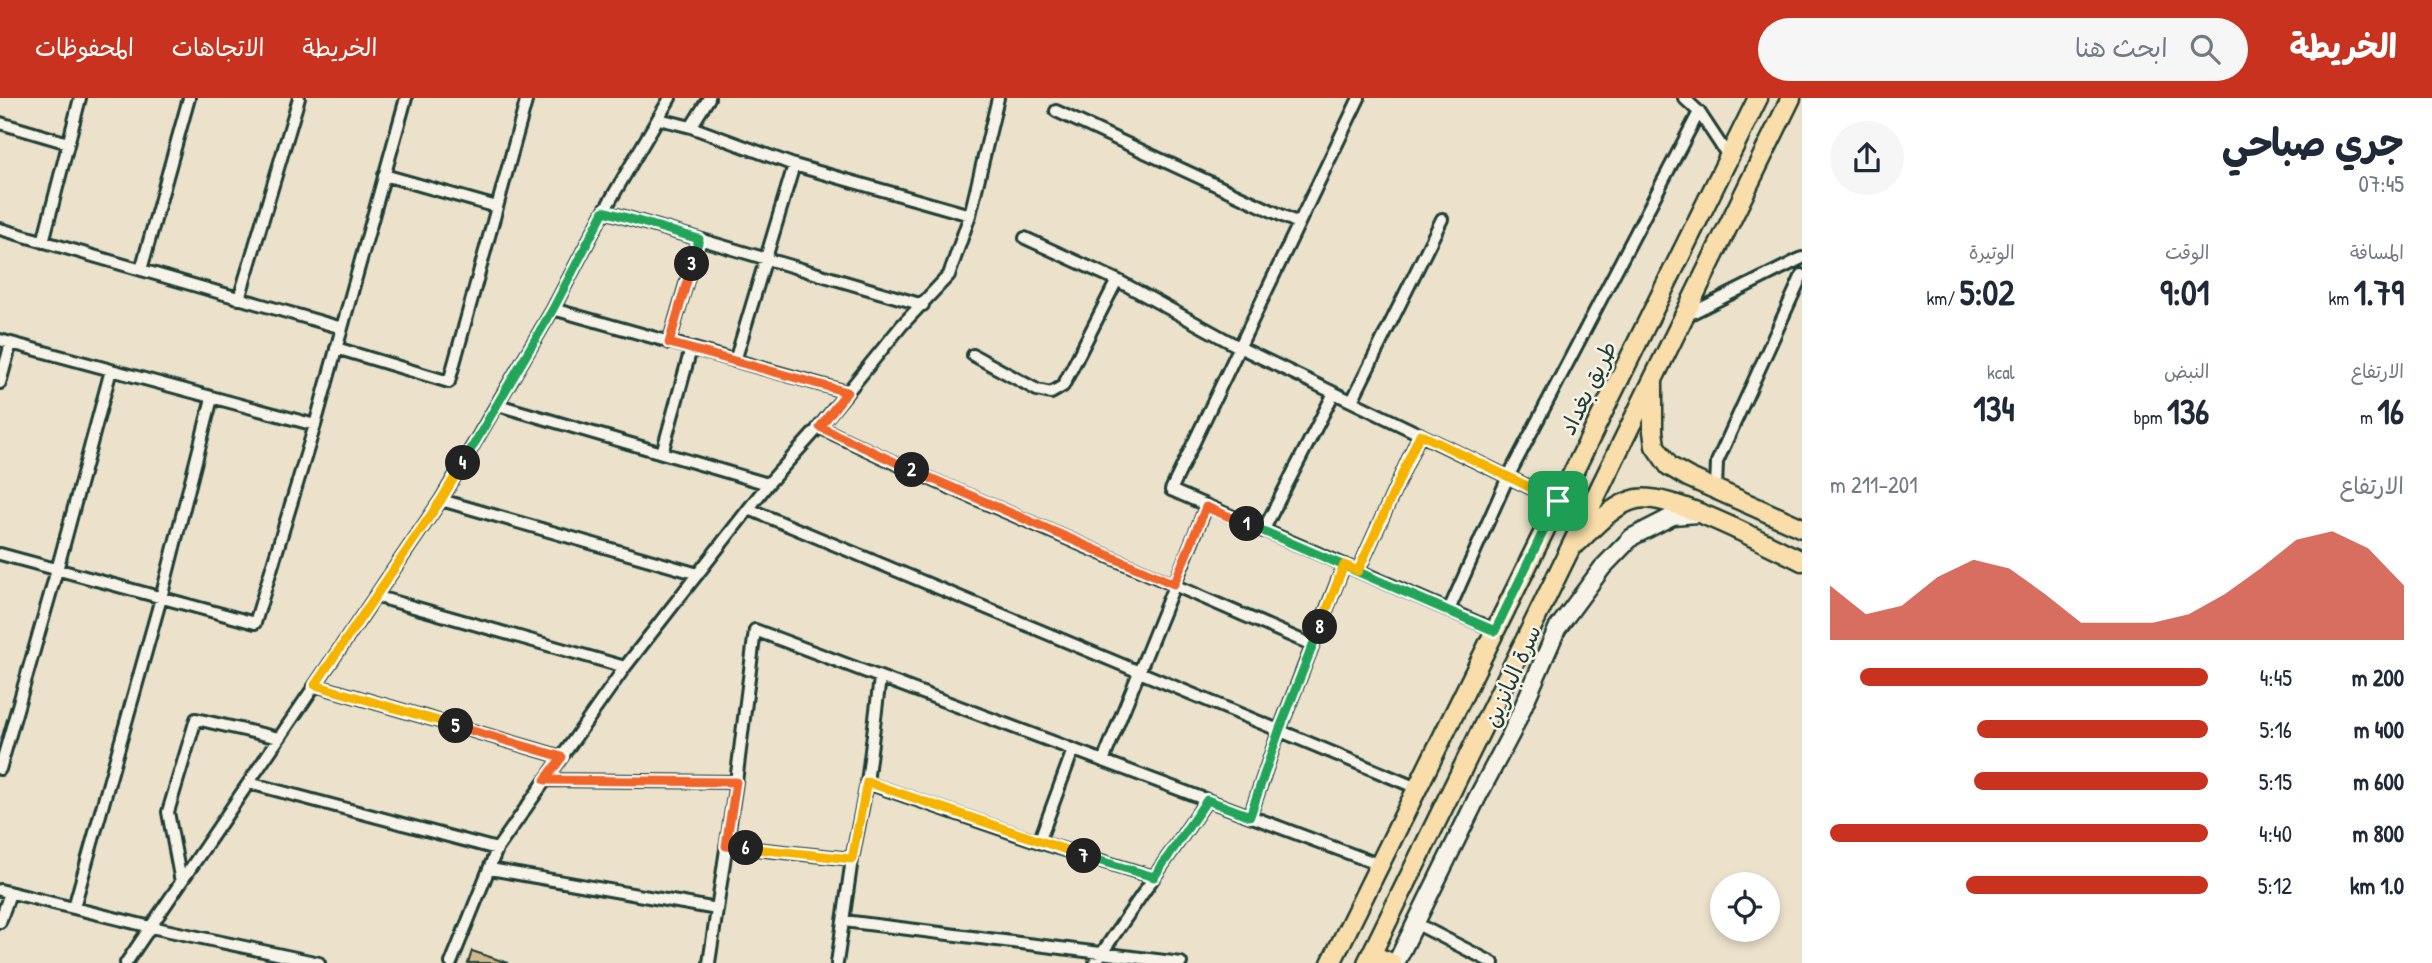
<!DOCTYPE html>
<html lang="ar">
<head>
<meta charset="utf-8">
<style>
	body { margin:0; font-family:"Patrick Hand","Playpen Sans Arabic",sans-serif; background:#f6f6f7; color:#1f2937; direction:rtl; height:100vh; display:flex; flex-direction:column; font-size:26px; white-space:nowrap }
	* { box-sizing:border-box; margin:0 }
	p { font-size:23px; color:#747a83 }
	.icon { flex:none; width:38px; height:38px; fill:none; stroke:currentColor; stroke-width:2; stroke-linecap:round; stroke-linejoin:round }
	.map { position:relative; flex:1; overflow:hidden; direction:ltr }
	.sheet { display:flex; flex-direction:column; background:#fff; width:630px }
	.sheet>* { flex:none }
	.fabs { position:absolute; left:1710px; top:774px; display:grid; gap:14px }
	.fabs a { display:grid; place-items:center; width:70px; height:70px; border-radius:50%; background:#fff; box-shadow:0 4px 10px #0003; font-size:35px }
	.pin { position:absolute; display:grid; place-items:center; width:60px; height:60px; color:#fff; margin:-30px; border-radius:14px; box-shadow:0 4px 10px #0006 }
	.km { position:absolute; width:35px; height:35px; margin:-18px; border-radius:50%; background:#222; color:#fff; font-size:19px; line-height:35px; text-align:center }
	.round { display:grid; place-items:center; flex:none; width:74px; height:74px; border-radius:37px; background:#f6f6f7 }
	.headline { display:flex; align-items:center; justify-content:space-between; height:119px; padding:0 28px }
	h1 { font-size:38px; font-weight:700; line-height:52px }
	.stats { display:grid; grid-template-columns:repeat(3,1fr); gap:10px; height:119px; padding:7px 28px }
	.stats div { display:grid; align-content:center }
	.stats b { font-size:35px; font-weight:700 }
	.stats small { font-size:19px; font-weight:400 }
	.stats p { font-size:19px }
	.chart { height:196px; padding:14px 28px }
	.chart p { display:flex; justify-content:space-between }
	.chart svg { width:100%; height:126px; margin-top:7px; fill:#c8321e; opacity:.7 }
	ul { padding:0 28px; list-style:none; font-size:23px }
	li { display:grid; grid-template-columns:112px 84px 1fr; align-items:center; height:52px }
	li i { height:18px; border-radius:9px; background:#c8321e }
	header { display:flex; align-items:center; gap:42px; box-sizing:border-box; height:98px; padding:0 35px; background:#c8321e; color:#fff }
	header strong { font-size:33px }
	nav { display:flex; gap:38px; margin-inline-start:auto; font-size:24px }
	.search { width:490px; height:63px; background:#f6f6f7; display:flex; align-items:center; gap:18px; box-sizing:border-box; padding:0 24px; border-radius:38px; color:#747a83; font-size:26px }
	main { display:flex; flex:1; min-height:0 }
	.map>svg:first-child { display:block }
	.building { fill:#d2b989; stroke:#1f3d34; stroke-width:2 }
	.lines { fill:none; stroke-linecap:round; stroke-linejoin:round }
	.minor-casing { stroke:#1f3d34; stroke-width:16 }
	.secondary-casing { stroke:#1f3d34; stroke-width:21 }
	.primary-casing { stroke:#1f3d34; stroke-width:23 }
	.minor { stroke:#f7f3e8; stroke-width:10 }
	.secondary { stroke:#f7f3e8; stroke-width:16 }
	.primary { stroke:#f9deab; stroke-width:18 }
	.split-1-casing { stroke:#fff; stroke-width:14 }
	.split-2-casing { stroke:#fff; stroke-width:14 }
	.split-3-casing { stroke:#fff; stroke-width:14 }
	.split-4-casing { stroke:#fff; stroke-width:14 }
	.split-5-casing { stroke:#fff; stroke-width:14 }
	.split-6-casing { stroke:#fff; stroke-width:14 }
	.split-7-casing { stroke:#fff; stroke-width:14 }
	.split-8-casing { stroke:#fff; stroke-width:14 }
	.split-9-casing { stroke:#fff; stroke-width:14 }
	.split-1 { stroke:#22a559; stroke-width:9 }
	.split-2 { stroke:#f0652b; stroke-width:9 }
	.split-3 { stroke:#f0652b; stroke-width:9 }
	.split-4 { stroke:#22a559; stroke-width:9 }
	.split-5 { stroke:#f5b400; stroke-width:9 }
	.split-6 { stroke:#f0652b; stroke-width:9 }
	.split-7 { stroke:#f5b400; stroke-width:9 }
	.split-8 { stroke:#22a559; stroke-width:9 }
	.split-9 { stroke:#f5b400; stroke-width:9 }
	.labels { text-anchor:middle; stroke-width:5; stroke-linejoin:round; paint-order:stroke }
	.street-label { font-size:23px; fill:#1f3d34; stroke:#f7f3e8 }
</style>
</head>
<body>
<header>
<strong>الخريطة</strong>
<div class="search"><svg class="icon" aria-label="search" viewBox="0 0 24 24"><circle cx="10" cy="10" r="6"/><path d="M15 15l6 6"/></svg>ابحث هنا</div>
<nav><a>الخريطة</a><a>الاتجاهات</a><a>المحفوظات</a></nav>
</header>
<main>
<section class="sheet">
<div class="headline"><div><h1>جري صباحي</h1><p>07:45</p></div><a class="round"><svg class="icon" aria-label="share" viewBox="0 0 24 24"><path d="M12 15V3M7 8l5-5 5 5M5 13v7h14v-7"/></svg></a></div>
<div class="stats">
<div><p>المسافة</p><b>1.79<small> km</small></b></div>
<div><p>الوقت</p><b>9:01</b></div>
<div><p>الوتيرة</p><b>5:02<small> /km</small></b></div>
</div>
<div class="stats">
<div><p>الارتفاع</p><b>16<small> m</small></b></div>
<div><p>النبض</p><b>136<small> bpm</small></b></div>
<div><p>kcal</p><b>134</b></div>
</div>
<div class="chart"><p><span>الارتفاع</span>201–211 m</p>
<svg viewBox="0 0 160 44" preserveAspectRatio="none"><path d="M0 44V25L10 35L20 32L30 22L40 16L50 19L60 28L70 38L80 38L90 38L100 35L110 28L120 19L130 9L140 6L150 12L160 25V44z"/></svg>
</div>
<ul>
<li><b>200 m</b>4:45<i style="width:92%"></i></li>
<li><b>400 m</b>5:16<i style="width:61%"></i></li>
<li><b>600 m</b>5:15<i style="width:62%"></i></li>
<li><b>800 m</b>4:40<i style="width:100%"></i></li>
<li><b>1.0 km</b>5:12<i style="width:64%"></i></li>
</ul>
</section>
<div class="map">
<svg width="1802" height="865" viewBox="0 0 1802 865">
	<rect width="100%" height="100%" fill="#ece2cc"/>
	<filter id="ink" filterUnits="userSpaceOnUse"><feTurbulence type="fractalNoise" baseFrequency=".0143" numOctaves="2"/><feDisplacementMap in="SourceGraphic" scale="14" xChannelSelector="R" yChannelSelector="G"/><feConvolveMatrix kernelMatrix="1 2 1 2 8 2 1 2 1" color-interpolation-filters="sRGB"/></filter>
	<g filter="url(#ink)">
		<!-- building -->
		<path class="building" d="M472 853 508 865H468Z"/>
		<g class="lines">
			<!-- minor casing -->
			<g class="minor-casing">
				<path id="minor" d="M1359 0 1171 392 1495 532
					M1684 0 1699 14 1728 58
					M1056 13 1298 125
					M659 21 691 29 794 67 970 117
					M0 25 68 45
					M691 29 709 0
					M384 77 497 109
					M604 113 923 207
					M0 131 342 230
					M1025 140 1117 182 1239 249 1558 403
					M43 144 80 0
					M141 172 189 0
					M239 201 299 0
					M553 211 847 294
					M1686 218 1802 160
					M0 242 315 327
					M669 245 699 141
					M336 250 449 284 527 0
					M973 257 1037 292 1051 295 1063 288 1117 182
					M735 263 794 67
					M0 285 11 245
					M1352 303 1442 121
					M498 307 768 386
					M819 329 912 373 1312 547
					M662 355 691 251
					M1716 391 1717 364 1802 177
					M441 402 698 476
					M749 411 1417 690
					M1263 433 1334 295
					M0 456 255 525 315 327 406 0
					M1358 473 1420 336
					M375 498 625 569
					M1449 512 1508 379 1699 14
					M315 587 562 659
					M1103 663 1206 409
					M0 671 57 472 111 272
					M546 682 736 684
					M249 685 497 751
					M867 685 1039 744 1154 779
					M1250 718 1279 633 1344 467
					M1039 744 1073 652
					M726 748 852 761
					M490 771 717 811
					M181 784 168 714 196 621 279 640
					M0 792 151 829 319 865
					M74 809 161 500 212 300
					M844 823 1181 865
					M0 824 10 795
					M1417 826 1493 865
					M126 865 441 402 553 211 604 113 670 0
					M451 865 497 751 625 569 768 386 819 329 902 227 949 177 970 117 998 0
					M709 865 736 684 755 532 1380 767
					M837 865 852 761 867 685 880 580
					M1095 865 1207 702"/>
			</g>
			<!-- secondary casing -->
			<g class="secondary-casing">
				<path id="secondary" d="M1396 865 1477 700 1512 634 1557 531 1602 470 1632 439 1673 418 1697 416"/>
			</g>
			<!-- primary casing -->
			<g class="primary-casing">
				<path id="primary" d="M1653 285V333L1655 348 1669 368 1688 379 1802 430
					M1577 445C1594 429 1613 406 1637 401 1671 394 1768 447 1802 463
					M1372 857 1392 865
					M1331 865 1758 0
					M1367 865 1791 0"/>
			</g>
			<!-- minor -->
			<use href="#minor" class="minor"/>
			<!-- secondary -->
			<use href="#secondary" class="secondary"/>
			<!-- primary -->
			<use href="#primary" class="primary"/>
		</g>
	</g>
	<g class="lines" filter="url(#ink)">
		<!-- split-1 casing -->
		<g class="split-1-casing">
			<path id="split-1" d="M1247 426 1495 533 1558 403"/>
		</g>
		<!-- split-2 casing -->
		<g class="split-2-casing">
			<path id="split-2" d="M912 372 1174 486 1206 409 1247 426"/>
		</g>
		<!-- split-3 casing -->
		<g class="split-3-casing">
			<path id="split-3" d="M692 166 669 245 847 294 820 329 912 372"/>
		</g>
		<!-- split-4 casing -->
		<g class="split-4-casing">
			<path id="split-4" d="M463 365 553 211 604 113 699 141 692 166"/>
		</g>
		<!-- split-5 casing -->
		<g class="split-5-casing">
			<path id="split-5" d="M456 628 315 587 441 402 463 365"/>
		</g>
		<!-- split-6 casing -->
		<g class="split-6-casing">
			<path id="split-6" d="M456 628 562 659 545 682 736 684 726 748 746 750"/>
		</g>
		<!-- split-7 casing -->
		<g class="split-7-casing">
			<path id="split-7" d="M746 750 852 761 867 684 1084 758"/>
		</g>
		<!-- split-8 casing -->
		<g class="split-8-casing">
			<path id="split-8" d="M1084 758 1154 779 1207 702 1250 718 1279 633 1320 529"/>
		</g>
		<!-- split-9 casing -->
		<g class="split-9-casing">
			<path id="split-9" d="M1320 529 1344 467 1358 473 1420 336 1558 403"/>
		</g>
		<!-- split-1 -->
		<use href="#split-1" class="split-1"/>
		<!-- split-2 -->
		<use href="#split-2" class="split-2"/>
		<!-- split-3 -->
		<use href="#split-3" class="split-3"/>
		<!-- split-4 -->
		<use href="#split-4" class="split-4"/>
		<!-- split-5 -->
		<use href="#split-5" class="split-5"/>
		<!-- split-6 -->
		<use href="#split-6" class="split-6"/>
		<!-- split-7 -->
		<use href="#split-7" class="split-7"/>
		<!-- split-8 -->
		<use href="#split-8" class="split-8"/>
		<!-- split-9 -->
		<use href="#split-9" class="split-9"/>
	</g>
	<g class="labels">
		<!-- street labels -->
		<g class="street-label">
			<text transform="translate(1588 290) rotate(-64)" y="8">طريق بغداد</text>
			<text transform="translate(1512 578) rotate(-66)" y="8">سرة البانزين</text>
		</g>
	</g>
</svg>
<div class="fabs">
<a><svg class="icon" aria-label="locate" viewBox="0 0 24 24"><circle cx="12" cy="12" r="6"/><path d="M12 2v4M12 18v4M2 12h4M18 12h4"/></svg></a>
</div>
<div class="pin" style="left:1558px;top:403px;background:#1e9e55"><svg class="icon" aria-label="arrive" viewBox="0 0 24 24"><path d="M6 21V4h12l-3 4 3 4H6"/></svg></div>
<b class="km" style="left:1247px;top:426px">1</b>
<b class="km" style="left:912px;top:372px">2</b>
<b class="km" style="left:692px;top:166px">3</b>
<b class="km" style="left:463px;top:365px">4</b>
<b class="km" style="left:456px;top:628px">5</b>
<b class="km" style="left:746px;top:750px">6</b>
<b class="km" style="left:1084px;top:758px">7</b>
<b class="km" style="left:1320px;top:529px">8</b>
</div>
</main>
</body>
</html>
